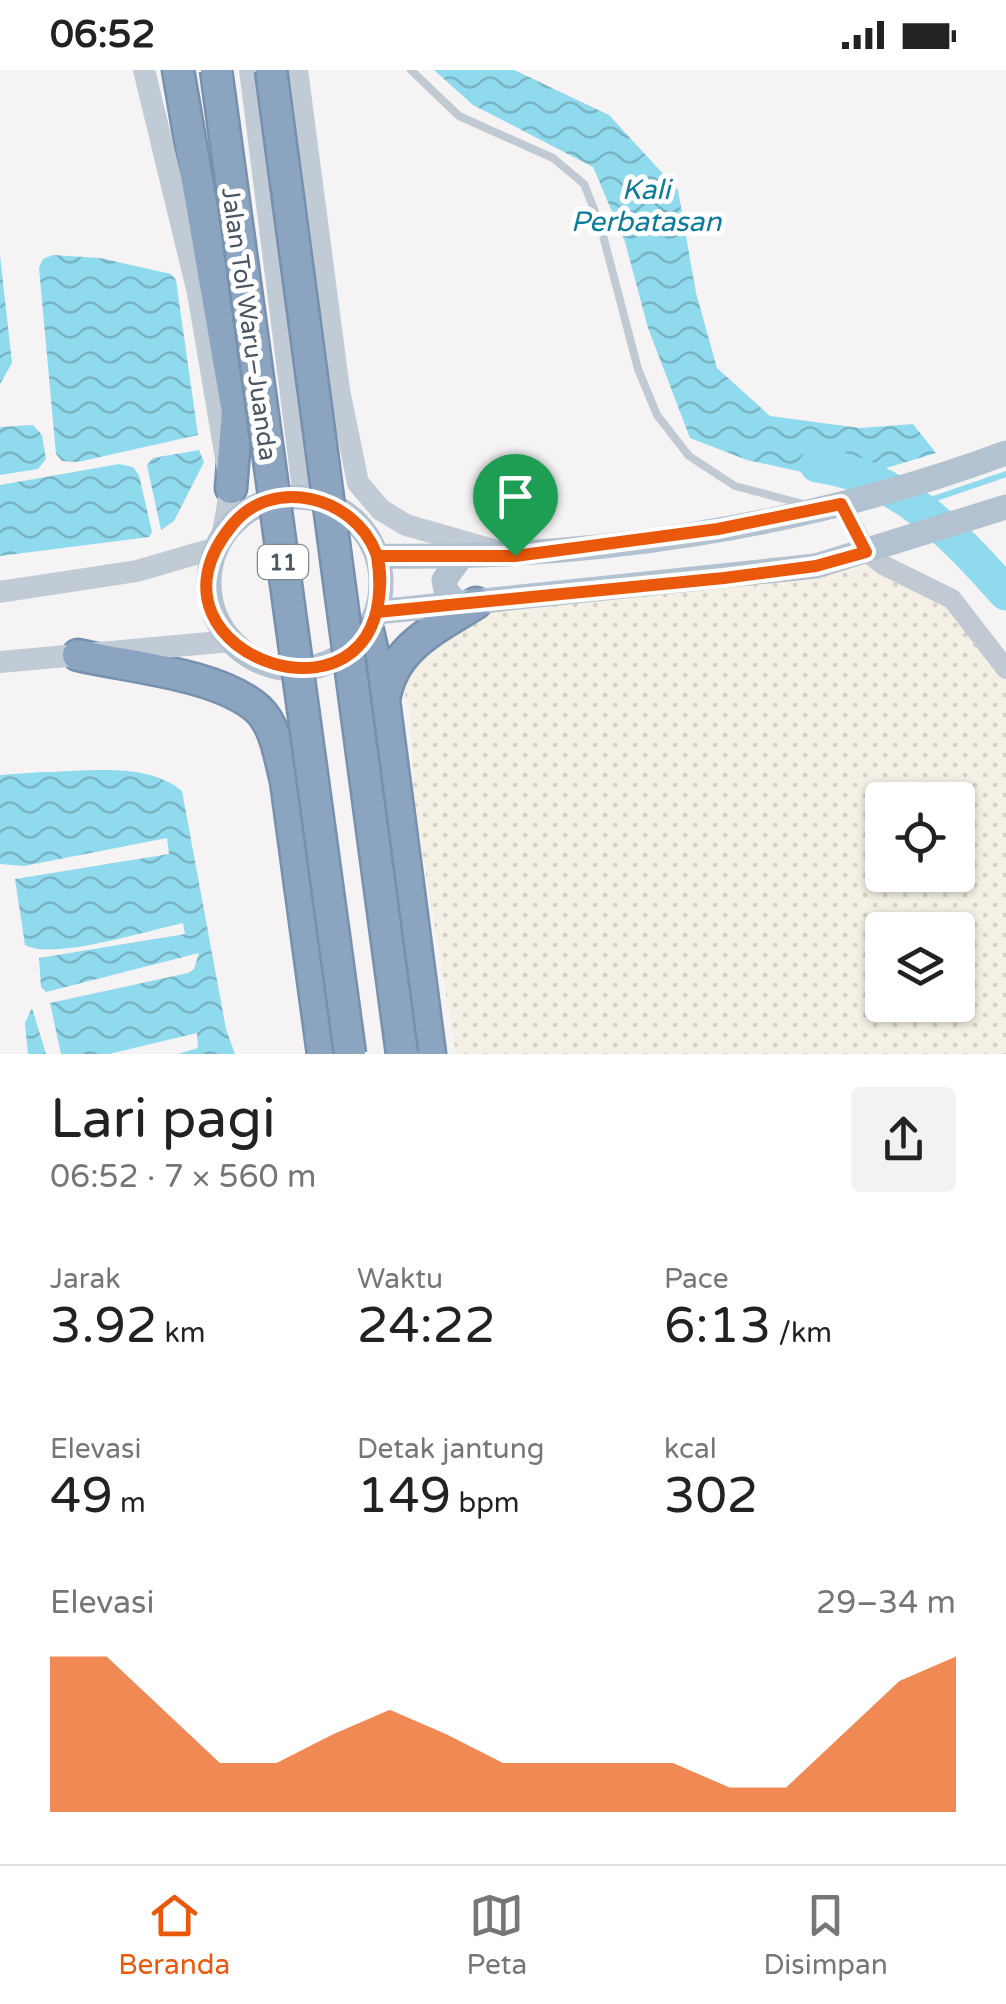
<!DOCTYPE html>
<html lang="id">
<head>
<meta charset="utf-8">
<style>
	body { margin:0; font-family:"Varela Round",sans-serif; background:#f2f2f2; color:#222; height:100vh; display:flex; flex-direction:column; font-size:38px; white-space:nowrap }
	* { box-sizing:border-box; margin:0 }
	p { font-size:32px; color:#767676 }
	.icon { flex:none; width:55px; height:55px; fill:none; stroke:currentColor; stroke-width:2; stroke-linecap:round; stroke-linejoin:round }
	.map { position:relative; height:984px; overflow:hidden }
	.sheet { display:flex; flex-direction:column; background:#fff; flex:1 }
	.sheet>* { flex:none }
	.fabs { position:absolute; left:865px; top:712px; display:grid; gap:20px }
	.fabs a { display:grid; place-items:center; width:110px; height:110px; border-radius:10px; background:#fff; box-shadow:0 2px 8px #0004; font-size:50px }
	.pin { position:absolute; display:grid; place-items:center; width:85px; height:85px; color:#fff; margin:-102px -42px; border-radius:50% 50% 50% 0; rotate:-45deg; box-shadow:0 0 10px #0007 }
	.pin .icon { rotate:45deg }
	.round { display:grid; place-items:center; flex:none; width:105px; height:105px; border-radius:10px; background:#f2f2f2 }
	.headline { display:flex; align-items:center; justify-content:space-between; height:170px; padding:0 50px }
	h1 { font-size:55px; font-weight:600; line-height:75px }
	.stats { display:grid; grid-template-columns:repeat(3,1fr); gap:15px; height:170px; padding:10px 50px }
	.stats div { display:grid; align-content:center }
	.stats b { font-size:50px; font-weight:600 }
	.stats small { font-size:28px; font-weight:400 }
	.stats p { font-size:28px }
	.chart { height:280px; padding:20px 50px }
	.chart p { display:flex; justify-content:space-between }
	.chart svg { width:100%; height:180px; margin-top:10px; fill:#ea580c; opacity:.7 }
	.status { display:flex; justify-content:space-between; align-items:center; height:70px; padding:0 50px; background:#fff; direction:ltr }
	.status svg { height:28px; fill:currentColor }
	.tabs { display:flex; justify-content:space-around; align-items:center; height:140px; border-top:2px solid #e0e0e0; background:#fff; font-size:28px; color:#767676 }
	.tabs a { display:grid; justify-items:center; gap:5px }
	.tabs .selected { color:#ea580c }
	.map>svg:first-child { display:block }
	.sand { fill:url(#sand-dots); fill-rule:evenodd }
	.water { fill:url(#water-waves) }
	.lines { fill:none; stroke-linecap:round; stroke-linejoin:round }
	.stream { stroke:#90daee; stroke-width:6 }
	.river { stroke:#90daee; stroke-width:35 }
	.motorway-casing { stroke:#7690ad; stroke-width:35 }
	.service { stroke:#c1cad2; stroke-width:8 }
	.tertiary { stroke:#c1cad2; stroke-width:20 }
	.secondary { stroke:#c1cbd6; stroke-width:22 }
	.primary { stroke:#b3c2d1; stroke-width:25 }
	.motorway { stroke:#8ba5c1; stroke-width:30 }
	.motorway-bridge-casing { stroke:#7690ad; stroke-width:35; stroke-linecap:butt }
	.motorway-bridge { stroke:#8ba5c1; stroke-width:30 }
	.route-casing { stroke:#fff; stroke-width:20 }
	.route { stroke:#ea580c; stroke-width:12 }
	.labels { text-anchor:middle; stroke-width:10; stroke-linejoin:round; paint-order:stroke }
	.shield { fill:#fff; stroke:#808990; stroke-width:2.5 }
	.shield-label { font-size:22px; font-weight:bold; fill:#4a5661 }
	.street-label { font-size:25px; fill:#4a5661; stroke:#fff }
	.water-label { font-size:28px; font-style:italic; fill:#0c7c9b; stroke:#fff }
</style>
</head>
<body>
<div class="status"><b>06:52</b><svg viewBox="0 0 49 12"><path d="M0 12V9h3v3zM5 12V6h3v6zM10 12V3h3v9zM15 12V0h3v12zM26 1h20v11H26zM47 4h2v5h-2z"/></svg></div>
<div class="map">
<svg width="1006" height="984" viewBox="0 0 1006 984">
	<defs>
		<pattern id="sand-dots" width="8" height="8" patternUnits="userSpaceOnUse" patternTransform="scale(2.5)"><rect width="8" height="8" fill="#f5f0e5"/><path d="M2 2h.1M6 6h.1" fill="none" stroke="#d4d0c7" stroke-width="1.8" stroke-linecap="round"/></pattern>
		<pattern id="water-waves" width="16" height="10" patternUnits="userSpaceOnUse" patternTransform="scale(2.5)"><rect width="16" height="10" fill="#90daee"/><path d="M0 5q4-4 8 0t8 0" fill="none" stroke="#78b4c4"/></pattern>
	</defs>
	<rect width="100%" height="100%" fill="#f5f3f3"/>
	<!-- sand -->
	<path class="sand" d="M867 482 922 512 1006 599V984H456L414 733 410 641 404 621 390 604 476 533ZM882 730H958V805H882ZM882 860H958V935H882Z"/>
	<!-- water -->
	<path class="water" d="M434 0H514L609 45 678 120 696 223 717 298 770 346 860 358 913 354 936 383 843 411 747 390 690 368 648 258 625 172 593 97 473 35Z
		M0 185 12 293 0 314Z
		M53 185 100 188 171 204 176 210 198 365 78 392 62 391 56 384 39 198 43 189Z
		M33 355 42 365 46 389 38 399 0 405V357Z
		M199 380 204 392 174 451 161 460 147 395 153 388Z
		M119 394 133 397 139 405 152 462 149 467 0 486V415Z
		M42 702C87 702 146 691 182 721L226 959 235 984H178L198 978 197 963 109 984H61L50 933 188 903 194 899 199 883 46 922 41 917 39 888 185 864 183 853C150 860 52 891 25 875L15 809 169 784 167 768 24 796 0 794V705Z
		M32 938 46 984H28L25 953Z"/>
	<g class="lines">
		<!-- stream -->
		<path class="stream" d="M916 435 1006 404"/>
		<!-- river -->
		<path class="river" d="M817 395C901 407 952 463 1006 523"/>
		<!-- motorway casing -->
		<g class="motorway-casing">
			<path id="motorway" d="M178 0 237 342 231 418
				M368 561 383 627
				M78 585C129 597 219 604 258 639 276 656 280 688 286 711L323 984
				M430 984 384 631C391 578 435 559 476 533"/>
		</g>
		<!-- service -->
		<path class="service" d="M411 0 459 46 553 88 584 114 600 154 638 299 657 345 689 386 735 416 807 435"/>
		<!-- tertiary -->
		<path class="tertiary" d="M841 434 867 482 883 495 952 529 1006 599"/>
		<!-- secondary -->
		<path class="secondary" d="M144 0 198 223 231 418 222 467
			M250 0 304 427
			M297 0 339 320 358 413 381 440 406 455 497 481
			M0 522 137 501 216 478
			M0 592 231 571"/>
		<!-- primary -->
		<path class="primary" d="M209 513a86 86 0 1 1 172 0a86 86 0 1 1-172 0Z
			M377 486C590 490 806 457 1006 383
			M458 535 446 521 444 510 461 487
			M377 542 816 496 1006 437"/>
		<!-- motorway -->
		<use href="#motorway" class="motorway"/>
		<!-- motorway-bridge casing -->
		<g class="motorway-bridge-casing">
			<path id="motorway-bridge" d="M216 0 350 984
				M271 0 402 984"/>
		</g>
		<!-- motorway-bridge -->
		<use href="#motorway-bridge" class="motorway-bridge"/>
	</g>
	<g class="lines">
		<!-- route casing -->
		<g class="route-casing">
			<path id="route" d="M515 486H377C408 682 119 588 233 454 273 406 354 426 376 483 383 503 380 522 377 542L724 508 816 496 866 482 841 434 718 459 515 486"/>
		</g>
		<!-- route -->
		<use href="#route" class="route"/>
	</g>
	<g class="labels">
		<!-- shield labels -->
		<rect class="shield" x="258" y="475" width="50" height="34" rx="8"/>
		<g class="shield-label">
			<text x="283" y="500">11</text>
		</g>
		<!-- street labels -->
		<g class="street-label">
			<text transform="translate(250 254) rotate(82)" y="9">Jalan Tol Waru–Juanda</text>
		</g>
		<!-- water labels -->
		<g class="water-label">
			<text x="646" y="129">Kali<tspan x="646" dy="32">Perbatasan</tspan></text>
		</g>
	</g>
</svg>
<div class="fabs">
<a><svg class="icon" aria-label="locate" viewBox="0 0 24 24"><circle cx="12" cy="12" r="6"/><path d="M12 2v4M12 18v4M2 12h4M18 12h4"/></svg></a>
<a><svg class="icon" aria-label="layers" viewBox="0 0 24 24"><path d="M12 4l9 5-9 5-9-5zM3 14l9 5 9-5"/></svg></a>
</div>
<div class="pin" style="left:515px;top:486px;background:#1e9e55"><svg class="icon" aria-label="arrive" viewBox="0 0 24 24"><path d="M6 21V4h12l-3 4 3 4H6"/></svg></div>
</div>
<section class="sheet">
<div class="headline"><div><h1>Lari pagi</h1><p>06:52 · 7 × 560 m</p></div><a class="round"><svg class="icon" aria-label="share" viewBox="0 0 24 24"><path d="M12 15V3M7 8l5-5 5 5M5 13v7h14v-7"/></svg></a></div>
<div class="stats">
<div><p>Jarak</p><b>3.92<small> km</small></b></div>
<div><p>Waktu</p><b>24:22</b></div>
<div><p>Pace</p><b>6:13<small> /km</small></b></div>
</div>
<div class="stats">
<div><p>Elevasi</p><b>49<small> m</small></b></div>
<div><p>Detak jantung</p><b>149<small> bpm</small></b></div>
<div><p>kcal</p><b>302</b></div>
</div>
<div class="chart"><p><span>Elevasi</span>29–34 m</p>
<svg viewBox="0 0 160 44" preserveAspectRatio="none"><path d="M0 44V6L10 6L20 19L30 32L40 32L50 25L60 19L70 25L80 32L90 32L100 32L110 32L120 38L130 38L140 25L150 12L160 6V44z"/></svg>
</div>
</section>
<nav class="tabs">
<a class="selected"><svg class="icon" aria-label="home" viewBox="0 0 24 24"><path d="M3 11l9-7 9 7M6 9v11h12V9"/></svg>Beranda</a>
<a><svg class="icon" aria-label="map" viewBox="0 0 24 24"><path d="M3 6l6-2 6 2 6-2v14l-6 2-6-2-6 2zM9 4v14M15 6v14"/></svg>Peta</a>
<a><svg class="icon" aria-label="saved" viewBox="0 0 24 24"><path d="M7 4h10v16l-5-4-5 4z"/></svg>Disimpan</a>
</nav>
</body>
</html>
